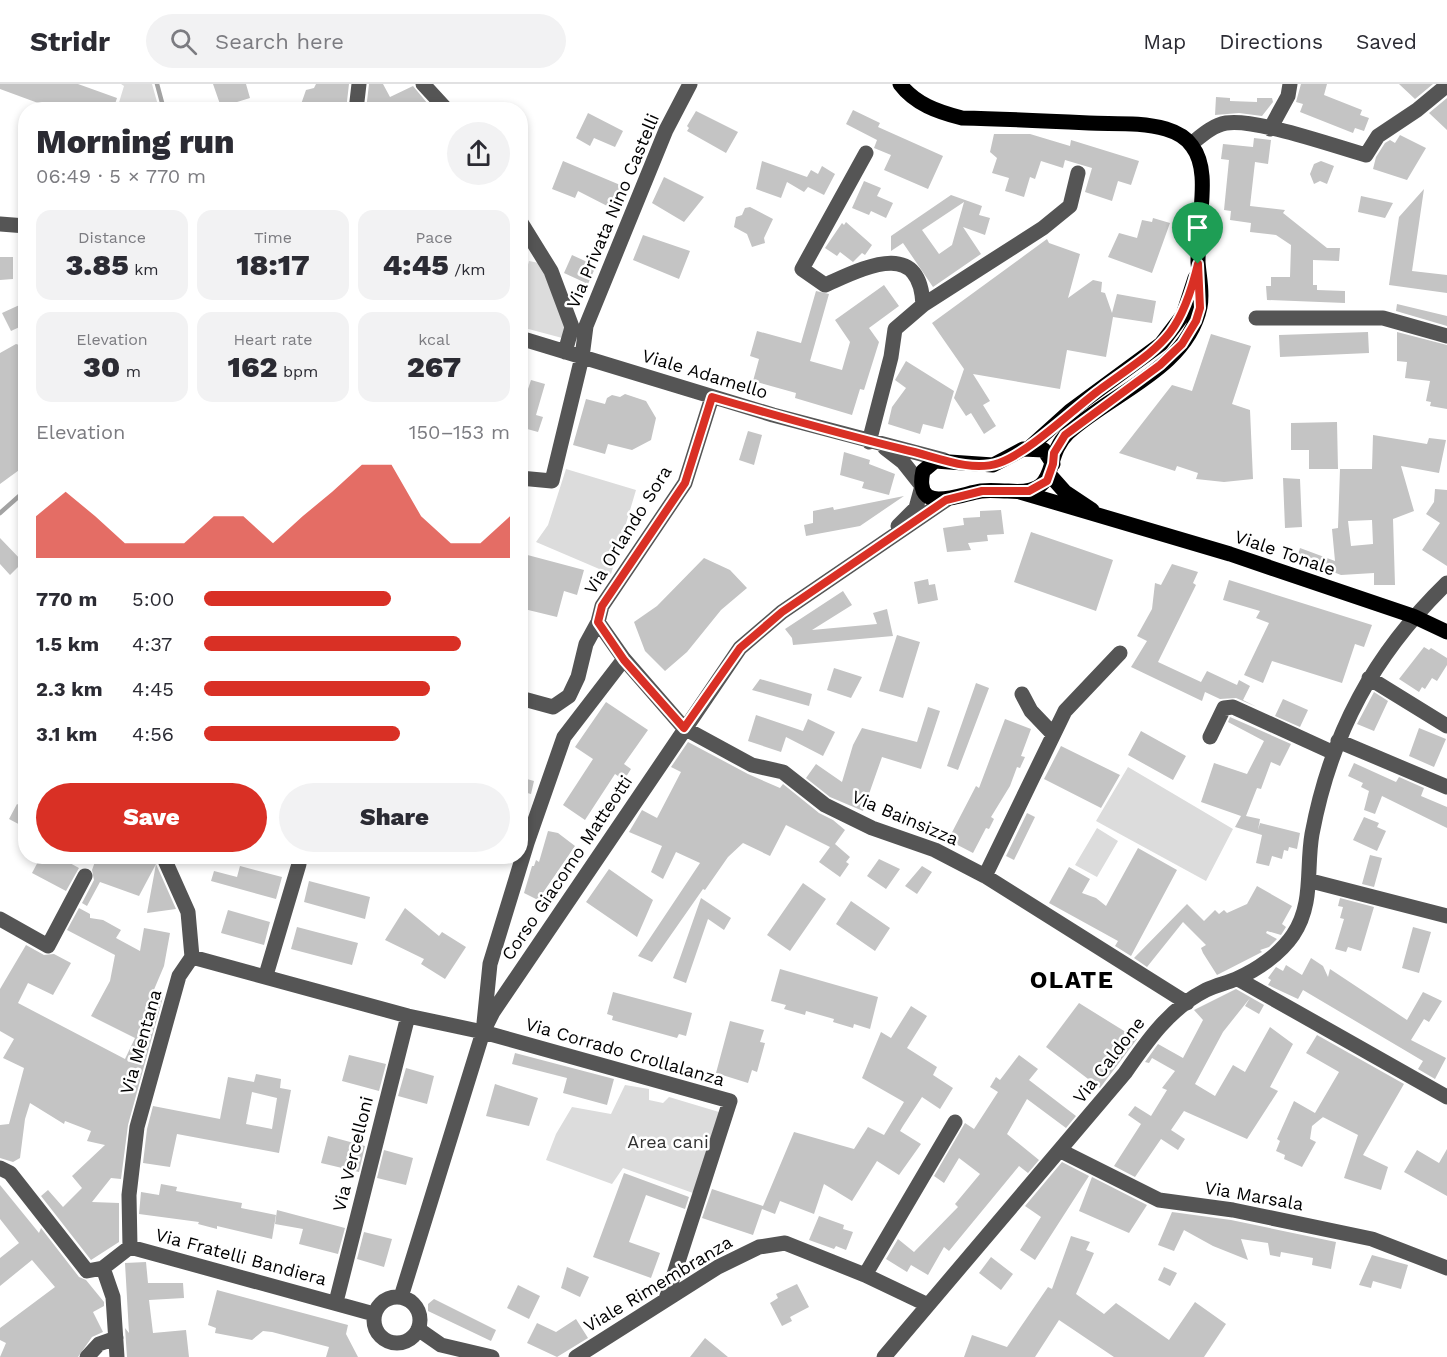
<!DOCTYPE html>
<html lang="en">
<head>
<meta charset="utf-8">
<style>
	body { margin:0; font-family:"Work Sans",sans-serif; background:#f2f2f3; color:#2b2b33; height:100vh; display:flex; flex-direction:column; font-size:22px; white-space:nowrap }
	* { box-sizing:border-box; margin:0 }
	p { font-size:20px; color:#7c7c81 }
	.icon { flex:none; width:33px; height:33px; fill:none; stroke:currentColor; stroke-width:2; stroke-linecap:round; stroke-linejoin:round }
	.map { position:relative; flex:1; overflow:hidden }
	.sheet { position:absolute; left:18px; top:18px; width:510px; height:762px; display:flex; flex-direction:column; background:#fff; border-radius:24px; box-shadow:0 3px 9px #0003 }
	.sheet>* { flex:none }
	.pin { position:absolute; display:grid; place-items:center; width:51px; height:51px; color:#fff; margin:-62px -26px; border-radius:50% 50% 50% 0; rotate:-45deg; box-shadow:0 0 6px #0007 }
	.pin .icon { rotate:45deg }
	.round { display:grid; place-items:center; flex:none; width:63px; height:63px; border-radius:32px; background:#f2f2f3 }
	.summary { display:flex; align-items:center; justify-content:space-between; height:102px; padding:0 18px }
	h1 { font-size:33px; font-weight:800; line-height:45px }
	.stats { display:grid; grid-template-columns:repeat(3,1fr); gap:9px; height:102px; padding:6px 18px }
	.stats div { display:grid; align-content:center; border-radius:15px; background:#f2f2f3; text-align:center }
	.stats b { font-size:30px; font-weight:800 }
	.stats small { font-size:16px; font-weight:400 }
	.stats p { font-size:16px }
	.chart { height:168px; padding:12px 18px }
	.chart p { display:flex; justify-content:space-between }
	.chart svg { width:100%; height:108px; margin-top:6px; fill:#d93025; opacity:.7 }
	.button { display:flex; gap:12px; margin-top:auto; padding:12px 18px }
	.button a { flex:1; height:69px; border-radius:36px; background:#d93025; color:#fff; font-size:24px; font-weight:800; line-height:69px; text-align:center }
	.button a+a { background:#f2f2f3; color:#2b2b33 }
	ul { padding:0 18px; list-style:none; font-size:20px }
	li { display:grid; grid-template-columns:96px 72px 1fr; align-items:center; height:45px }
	li i { height:15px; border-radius:8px; background:#d93025 }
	header { display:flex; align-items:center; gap:36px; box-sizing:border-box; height:84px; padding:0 30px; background:#fff; border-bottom:2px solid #e1e1e2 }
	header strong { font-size:28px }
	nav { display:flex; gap:33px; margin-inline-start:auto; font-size:21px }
	.search { width:420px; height:54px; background:#f2f2f3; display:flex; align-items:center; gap:15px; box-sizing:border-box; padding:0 21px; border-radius:33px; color:#7c7c81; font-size:22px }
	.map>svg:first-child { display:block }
	.green { fill:#dcdcdc }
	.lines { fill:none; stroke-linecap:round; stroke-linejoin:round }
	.stream { stroke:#a3a3a3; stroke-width:4.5 }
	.building { fill:#c4c4c4; fill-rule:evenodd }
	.minor { stroke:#555; stroke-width:15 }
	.major { stroke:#000; stroke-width:15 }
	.route-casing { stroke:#fff; stroke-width:12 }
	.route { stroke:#d93025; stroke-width:8 }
	.labels { text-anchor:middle; stroke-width:5; stroke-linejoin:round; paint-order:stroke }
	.street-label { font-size:18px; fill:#000; stroke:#fff }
	.park-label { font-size:18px; fill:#333; stroke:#fff }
	.district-label { font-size:24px; font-weight:bold; letter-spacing:1.5px; fill:#000; stroke:#fff }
</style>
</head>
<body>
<header>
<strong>Stridr</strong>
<div class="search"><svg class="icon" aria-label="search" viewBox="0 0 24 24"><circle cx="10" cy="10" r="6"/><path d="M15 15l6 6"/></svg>Search here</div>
<nav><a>Map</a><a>Directions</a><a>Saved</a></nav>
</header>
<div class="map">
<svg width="1447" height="1273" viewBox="0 0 1447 1273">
	<rect width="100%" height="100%" fill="#fff"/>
	<!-- green -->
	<path class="green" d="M121 0H152L159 25H117L124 2Z
		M529 177 539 179C551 195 571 236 566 255L521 243V206Z
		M566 385 636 406 611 490 536 458 548 441Z
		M1128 683 1233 745 1206 797 1096 737Z
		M1097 744 1118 757 1097 793 1075 781Z
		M625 1001 649 1005V1016L663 1019 669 1013 719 1028 693 1109 623 1084 612 1100 546 1076 556 1050 572 1023 611 1030Z"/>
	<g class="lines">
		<!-- stream -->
		<path class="stream" d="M157 0 164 26
			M0 429 26 406"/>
	</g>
	<!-- building -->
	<path class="building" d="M0 0H78L117 14 113 26H57L0 5Z
		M213 0H246L250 14 221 23Z
		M316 0H349L346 26H299L306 6 314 4Z
		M369 0H383L390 13 413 2 433 26H366Z
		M1301 0H1327L1324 11 1362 26 1360 31 1369 34 1364 47 1355 44 1353 49 1300 28 1303 20 1296 18Z
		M1399 0H1433L1415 15Z
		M1216 13 1230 14V17L1257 18V14H1272L1273 18 1262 32 1239 29 1215 31Z
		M1447 14V46L1429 29Z
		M853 26 880 39 878 43 943 72 928 105 884 86 891 71 874 64 877 56 846 40Z
		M696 27 738 48 726 69 687 47 689 44 687 42Z
		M588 29 623 47 615 63 594 54 590 62 576 54Z
		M994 50H1030L1070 62 1071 56 1139 77 1131 101 1118 97 1112 117 1085 108 1092 84 1065 76 1063 84 1041 77 1035 95 1030 93 1024 113 1005 107 1009 94 992 89 997 74 990 68Z
		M1400 51 1426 64 1407 96 1373 85 1376 73 1385 59 1390 56 1395 59Z
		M1254 54 1271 56 1268 80 1255 78 1250 122 1285 126 1283 129 1327 164H1340L1339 177 1313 176V201H1317V206L1345 207V219L1267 216 1266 202H1271V193H1290L1291 161 1276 151 1250 148 1251 139 1230 136 1231 127 1224 126 1229 76 1221 75 1223 60 1253 63Z
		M563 77 625 103 615 126 578 107 575 114 552 105Z
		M762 77 807 93 811 86 818 90 822 82 835 90 824 111 808 103 804 108 787 98 781 114 756 105Z
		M1321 77 1334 82 1327 100 1320 97 1314 100 1310 90 1314 80Z
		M664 93 704 113 684 138 652 119Z
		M864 97 881 104 877 112 893 119 886 134 871 127 869 131 852 124Z
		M1424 105 1412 187 1447 191V209L1389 201 1399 133Z
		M951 111 982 122 979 131 990 134 985 151 963 143 981 170 933 203 903 159 891 167V152ZM964 118 952 161 939 170 922 146Z
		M1361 112 1393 119 1385 134 1358 128Z
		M750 123 773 135 764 154 765 159 752 163 747 150 734 143 736 133 742 131 745 124Z
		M1153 134 1170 139 1152 189 1108 173 1119 149 1137 154 1142 136 1152 138Z
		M846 138 872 161 865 171 862 169 853 178 840 168 837 172 825 164 842 139 844 141Z
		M643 151 690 167 679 195 633 176Z
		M1047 155 1049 159 1080 170 1068 214 1093 196 1102 198 1101 208 1105 209 1112 229 1117 210 1156 217 1152 239 1113 233 1106 273 1067 266 1060 305 973 290 990 317 983 321 996 342 984 350 971 329 966 332 954 314 964 285 932 239Z
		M572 171 596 182 588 200 564 189Z
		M0 173H13V195L0 196Z
		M884 201 899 222 869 244 879 258 864 306 860 305 852 331 795 314 796 309 753 297 759 275 750 272 757 247 801 259 816 207 829 210 810 277 842 286 850 258 835 236Z
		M26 218V240L11 247 2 229Z
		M1397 220 1447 232V242L1396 227Z
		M1368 248 1369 269 1280 273 1279 251Z
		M1397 248 1447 261V325L1430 322 1431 318 1426 317 1430 297 1405 294 1407 278 1397 277Z
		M1211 250 1251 262 1232 320 1250 326 1253 395 1224 398 1196 395 1198 389 1177 382 1175 387 1119 369 1172 301 1192 307Z
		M16 260 26 263V381L0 400V269Z
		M906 277 954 307 943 345 923 340 920 350 888 340 892 323 906 304 895 296Z
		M531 296 545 300 536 331 543 333 538 348 520 343V303L528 305Z
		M625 310 646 317 656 334 651 356 632 366 608 360 605 370 573 361 586 315 605 320 607 314 612 311 620 313Z
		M1337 338 1338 385H1309V366H1291V339Z
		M748 347 762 351 754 381 739 376Z
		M1373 351 1427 360 1429 354 1446 356 1439 389 1401 382 1414 427 1393 435 1395 501H1374V489L1341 491 1297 474 1300 464 1335 477 1332 445 1338 444 1340 385H1372ZM1372 436 1373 460 1351 462 1348 437Z
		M844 368 870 376 869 380 895 390 889 411 862 404 864 398 840 391Z
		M1283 394 1300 395 1302 443 1285 444Z
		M1435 405 1447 406V482L1422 466 1440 439 1426 430 1434 418Z
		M904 412 860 442 806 452 804 441 813 439V427L833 423 834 426Z
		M1001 426 1004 450 987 451 988 457 968 459 971 466 947 468 943 444 964 441 963 434 980 433V427Z
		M1031 448 1113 476 1096 527 1014 498Z
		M0 454 23 478 10 491 0 480Z
		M520 469 584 486 577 511 564 507 557 533 520 524Z
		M704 474 730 486 747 504 721 526 687 568 665 587 645 567 634 538 657 522Z
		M1172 480 1198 488 1193 499 1196 501 1158 578 1201 598 1207 587 1237 601 1239 596 1250 602 1243 616 1257 623 1236 614 1220 615 1205 608 1202 617 1131 583 1147 557 1137 552 1152 525 1155 499 1161 501Z
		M928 495 929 501 935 500 938 516 918 520 914 498Z
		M1229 496 1372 541 1364 563 1355 560 1342 599 1272 577 1263 599 1244 591 1269 539 1256 534 1260 527 1223 516Z
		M843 507 852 521 812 546 877 540 873 529 887 525 893 552 793 561 792 554 785 545Z
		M897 551 920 558 903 614 879 607Z
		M1424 563 1429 566 1431 564 1447 574V581L1437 597 1432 594 1425 605 1422 603 1419 608 1399 595Z
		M834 584 862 593 851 614 827 606Z
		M760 595 812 610 809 622 752 606Z
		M976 599 989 604 958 686 947 682Z
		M1374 608 1388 617 1374 647 1357 640Z
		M1283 615 1308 626 1300 643 1275 632Z
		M606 618 648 646 624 680 631 685 624 696 615 690 585 736 563 721 593 675 575 663Z
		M928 623 940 627 921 685 882 673 863 727 830 713 806 694 816 680 842 698 853 661 862 644 917 658Z
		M756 631 803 647 808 635 835 648 823 672 786 653 781 668 748 657Z
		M1230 633 1291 660 1280 682 1271 678 1261 705 1257 704 1246 732 1260 735 1258 746 1260 739 1300 749 1297 765 1289 763 1288 767 1284 766 1282 775 1272 772 1269 782 1256 779 1262 751 1235 743 1241 732 1201 718 1214 679 1247 690 1264 657 1228 638Z
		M1005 635 1031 645 1021 672 1025 673 1020 684 1017 683 1010 702 991 733 994 735 989 745 986 744 973 769 948 756 976 702 979 704Z
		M1419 644 1446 655 1434 683 1409 672Z
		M1141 647 1186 672 1173 696 1128 671Z
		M688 658 748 690 780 704 783 700 819 729 833 736 845 746 835 760 850 773 846 778 849 780 840 793 819 778 830 763 786 741 770 772 743 759 728 773 705 806 703 805 652 878 638 872 700 779 676 768 663 795 651 788 662 762 629 748 642 726 657 734 681 688 671 683Z
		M1061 662 1120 691 1101 724 1044 695Z
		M1354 679 1396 698 1399 693 1424 704 1421 712 1447 723V744L1382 712 1375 730 1364 726 1369 707 1361 703 1363 699 1348 692Z
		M520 693 534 697 531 710 520 707Z
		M17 720 26 725V744L9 735Z
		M1027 729 1035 733 1014 776 1006 772Z
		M1364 733 1379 739 1377 743 1386 747 1377 767 1353 756Z
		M548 747 558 749 575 762 538 816 524 809 532 782H534L536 776 539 778Z
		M1138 764 1177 786 1131 872 1115 862 1118 857 1049 819 1069 783 1090 795 1082 809 1096 814 1106 822Z
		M1370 771 1382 774 1374 803 1362 800Z
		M41 772H57L79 784 66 807 32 789Z
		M97 772H153L156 780 139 812 100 798 87 822 82 819 94 796 92 786Z
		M879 775 900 785 886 805 867 792Z
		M156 780 176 825 147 829Z
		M240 782 282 793 276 815 211 797 214 787 237 793Z
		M922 782 932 788 917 810 905 802Z
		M609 785 653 816 637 853 586 818Z
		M309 797 370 813 365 835 304 818Z
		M803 799 826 815 790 867 767 851Z
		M1257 802 1292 822 1282 840 1286 843 1281 851 1267 847 1266 849 1277 855 1269 863 1260 866 1262 868 1217 891 1203 869 1201 864 1206 861 1183 838 1147 883 1134 874 1187 820 1204 837 1215 826 1219 830 1224 826 1227 829 1247 820Z
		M701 814 731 834 724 846 708 835 686 899 673 894Z
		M1340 814 1374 823 1361 867 1348 863 1346 868 1335 865 1344 835 1340 834 1343 823 1338 822Z
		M851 817 890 844 875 867 836 840Z
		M79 824 90 830V834L103 836 121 846 116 854 140 867 144 844 170 849 164 882 153 908 163 913 128 1041 121 1095 111 1094 92 1118 119 1119V1158L91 1176 41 1112 48 1106 63 1123 82 1104 72 1092 105 1061 87 1057 91 1047 65 1037 64 1040 30 1019 25 1035 20 1074 13 1078 0 1074V1041L9 1040 24 984 3 974 14 955 0 947V905L26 861 44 871 54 870 71 879 53 911 28 899 18 919 125 975 135 954 91 932 110 897 115 871 67 846Z
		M405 824 439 852 442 848 466 863 445 895 421 880 424 875 385 856Z
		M228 826 270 838 264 861 221 849Z
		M297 843 358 859 352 881 291 865Z
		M1413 843 1431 848 1419 889 1402 884Z
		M1311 874 1323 882 1328 893 1330 885 1407 936 1423 908 1442 917 1429 938 1424 935 1411 956 1446 974 1435 995 1418 985 1423 977 1303 906 1298 915 1268 901 1271 896 1268 894 1276 883 1283 887 1286 881 1302 891Z
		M780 885 878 913 870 945 854 940 853 944 833 938 834 935 806 927 805 931 784 925 786 921 771 917Z
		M1236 905 1264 921 1259 930 1245 922 1250 914 1223 948 1195 1000 1215 1012 1233 981 1245 988 1270 943 1293 960 1270 1003 1278 1007 1247 1055 1184 1027 1171 1046 1185 1055 1178 1066 1161 1055 1135 1093 1114 1082 1141 1040 1128 1031 1135 1022 1151 1032 1167 1006 1162 1004 1175 987 1152 974 1149 979 1145 978 1158 960 1183 974 1203 936 1194 926Z
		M613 908 692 929 686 952 679 950 677 954 612 936 613 932 607 930Z
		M1079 919 1137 955 1100 1004 1046 963Z
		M911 922 927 932 907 964 937 983 933 991 953 1004 940 1025 922 1013 903 1042 900 1047 921 1060 899 1091 877 1077 852 1117 824 1100 814 1130 780 1117 775 1130 762 1125 753 1151 702 1134 712 1105 763 1122 794 1048 854 1065 868 1043 884 1051 904 1018 862 994 881 948 891 954Z
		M730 937 764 946 760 958 765 959 757 988 752 986 748 999 716 989Z
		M1317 951 1404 1000 1363 1071 1388 1083 1381 1106 1344 1094 1358 1051 1319 1031 1323 1033 1312 1042 1310 1055 1316 1058 1302 1083 1284 1075 1285 1071 1276 1067 1280 1057 1277 1055 1294 1017 1315 1029 1339 988 1306 969Z
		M515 969 614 995 607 1021 563 1009 567 994 512 980Z
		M349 971 386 980 379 1007 342 997Z
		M1019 971 1038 985 1029 996 1076 1032 1066 1044 1027 1015 1007 1050 1039 1076 1028 1089 1019 1082 949 1167 944 1163 928 1191 911 1181 907 1188 886 1175 898 1155 914 1168 958 1123 955 1120 980 1090 959 1074 944 1099 934 1092 965 1039 974 1045 998 1008 990 1003 996 993 1000 996Z
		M406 984 434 992 427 1020 398 1012Z
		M256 990 281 995 280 1004 291 1006 279 1069 177 1050 170 1083 143 1079 147 1045 153 1022 220 1035 228 993 254 998ZM252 1008 277 1014 272 1045 246 1040Z
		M495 1000 538 1014 529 1042 486 1032Z
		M328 1052 365 1062 359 1088 321 1079Z
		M1447 1065V1112L1404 1088 1417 1066 1439 1079Z
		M384 1066 413 1074 406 1101 377 1094Z
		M1062 1078 1089 1092 1035 1176 1020 1166 1041 1133 1025 1122Z
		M624 1089 689 1113 685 1125 646 1111 629 1158 660 1169 651 1194 593 1173Z
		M1092 1093 1147 1121 1129 1149 1079 1127Z
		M161 1100 177 1103 176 1107 242 1119 241 1124 276 1131 272 1155 217 1142V1145L198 1140 199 1138 139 1130 141 1108 159 1111Z
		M0 1101 39 1149 41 1144 79 1193 86 1196 104 1218V1222L93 1228 103 1248 92 1253 78 1273H0L6 1259 0 1256V1244L55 1203 32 1176 0 1202V1174L19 1159 0 1135Z
		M277 1126 345 1144 338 1170 299 1160 303 1145 275 1140Z
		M1172 1128 1231 1136 1336 1158 1331 1185 1312 1181 1313 1174 1281 1168 1280 1173 1270 1171 1268 1159 1241 1155 1248 1176 1213 1162 1184 1146 1174 1167 1158 1161Z
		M819 1132 844 1141 843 1145 853 1148 846 1166 836 1162 834 1165 809 1156Z
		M364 1148 392 1155 384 1183 357 1175Z
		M1071 1152 1090 1158 1086 1166 1094 1169 1076 1210 1104 1230 1116 1219 1169 1256 1195 1218 1226 1240 1204 1273H1114L1059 1236 1035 1273H964L972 1251 1007 1263 1048 1203 1052 1205Z
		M1372 1171 1408 1181 1401 1205 1373 1197 1371 1204 1359 1201Z
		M991 1173 1013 1190 1001 1206 979 1189Z
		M146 1178 148 1199H183L184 1214 149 1216 153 1249 186 1246 189 1273H127L125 1244 129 1249 125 1179Z
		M567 1183 589 1193 580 1213 561 1204Z
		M1164 1183 1177 1189 1170 1202 1158 1196Z
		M797 1200 809 1223 790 1233 792 1237 782 1242 770 1219 778 1214 776 1210Z
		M518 1201 540 1212 529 1235 507 1224Z
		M217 1206 348 1241 346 1250 358 1273H326L329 1263 272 1248 263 1247 252 1256 215 1249 216 1244 208 1241Z
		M434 1215 496 1246 491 1257 428 1227V1220Z
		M576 1235 588 1254 557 1273 527 1259 537 1239 556 1248Z
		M705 1254 728 1273H690Z"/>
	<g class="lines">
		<!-- minor -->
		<path class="minor" d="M423 0 447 26
			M356 26 359 0
			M1270 45 1288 12 1290 0
			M1191 60C1201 52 1213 41 1226 39 1255 34 1334 62 1366 71L1378 52 1417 26 1446 2
			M866 69 802 185 825 201C862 185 920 153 923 221
			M520 137 551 187 572 243 565 268
			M0 140 26 142
			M1256 234H1383L1447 252
			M520 254 773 331 944 376
			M712 313 685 399 602 522 598 538 624 575 684 644 752 681 783 688 825 721 872 744 935 766 985 792 1187 919
			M869 358 891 273 895 245 923 221 1043 144 1070 122 1078 89
			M885 364 903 378 922 402 916 424 898 442
			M520 394 552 397 582 273 586 242 666 46 690 0
			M1369 594 1447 642
			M1022 610 1031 627 1052 649
			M520 614 553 623 569 612 578 593 586 560 598 538
			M1210 653 1224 624 1233 623 1334 669
			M1338 657 1447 703
			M985 792 1065 627 1120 569
			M1311 797 1447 832
			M0 835 48 862 85 792
			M192 873 408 932 483 948 730 1017 666 1215
			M266 891 299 780
			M1238 895 1447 1013
			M484 939 490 880 527 759 564 653 624 575
			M1061 1067 1159 1116 1233 1126 1372 1155 1447 1184
			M0 1084 10 1089 87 1187 103 1184 130 1163 374 1230
			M130 1163 129 1111 137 1043 179 892 192 873 188 828 163 772
			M103 1184 113 1213 117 1273
			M865 1191 955 1038
			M374 1236a23 23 0 1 1 46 0a23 23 0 1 1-46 0Z
			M401 1213 483 948 493 928 740 564 782 528 946 416
			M336 1218 408 932
			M418 1245 441 1261 492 1273
			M87 1273 99 1260 116 1254
			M576 1273 718 1183 759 1163 785 1159 865 1191 928 1221
			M884 1273 1125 989C1147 957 1170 924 1206 906 1216 901 1227 899 1236 895 1257 886 1280 870 1293 851 1314 820 1306 784 1312 750 1331 649 1374 570 1447 499"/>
		<!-- major -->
		<path class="major" d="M900 0C915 20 938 28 962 34 1004 35 1047 37 1089 39 1114 40 1142 38 1166 45 1176 48 1186 53 1192 62 1208 83 1201 117 1200 142 1199 154 1198 166 1198 178 1199 193 1203 208 1200 223 1187 285 1110 310 1068 349 1041 375 1063 412 1008 407 999 407 990 406 981 407 960 410 913 432 923 387L935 377 993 381 1023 365 1044 366 1053 380
			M1029 364 1070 327 1161 260 1183 231 1195 194
			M1049 390 1065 408 1092 426
			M1020 408 1230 470 1413 532 1447 548"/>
	</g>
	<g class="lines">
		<!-- route casing -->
		<g class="route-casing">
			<path id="route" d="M1198 180 1200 224 1196 237 1182 260 1160 281 1065 351 1054 369 1053 380 1047 397 1029 407H982L946 416 782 528 740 564 684 644 624 576 598 538 602 522 685 399 712 313C777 332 841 350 906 366 934 372 970 389 999 379 1030 368 1073 325 1102 304 1161 261 1180 255 1198 180Z"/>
		</g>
		<!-- route -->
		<use href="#route" class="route"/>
	</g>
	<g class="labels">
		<!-- street labels -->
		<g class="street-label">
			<text transform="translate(613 127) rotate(-67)" y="6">Via Privata Nino Castelli</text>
			<text transform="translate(705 290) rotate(17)" y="6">Viale Adamello</text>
			<text transform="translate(628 446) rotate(-58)" y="6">Via Orlando Sora</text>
			<text transform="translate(1285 469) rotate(19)" y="6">Viale Tonale</text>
			<text transform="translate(905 734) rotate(23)" y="6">Via Bainsizza</text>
			<text transform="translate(567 784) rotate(-56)" y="6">Corso Giacomo Matteotti</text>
			<text transform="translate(141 958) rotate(-74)" y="6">Via Mentana</text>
			<text transform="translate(625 968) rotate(16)" y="6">Via Corrado Crollalanza</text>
			<text transform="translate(1109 976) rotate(-52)" y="6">Via Caldone</text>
			<text transform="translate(353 1070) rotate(-76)" y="6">Via Vercelloni</text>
			<text transform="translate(1254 1112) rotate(10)" y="6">Via Marsala</text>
			<text transform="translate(241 1173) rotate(15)" y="6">Via Fratelli Bandiera</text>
			<text transform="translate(658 1200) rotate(-31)" y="6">Viale Rimembranza</text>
		</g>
		<!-- park labels -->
		<g class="park-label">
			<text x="668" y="1064">Area cani</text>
		</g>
		<!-- district labels -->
		<g class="district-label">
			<text x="1072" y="904">OLATE</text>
		</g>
	</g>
</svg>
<div class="pin" style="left:1198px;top:180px;background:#1e9e55"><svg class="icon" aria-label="arrive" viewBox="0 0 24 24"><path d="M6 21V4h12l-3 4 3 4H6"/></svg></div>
<section class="sheet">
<div class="summary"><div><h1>Morning run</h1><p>06:49 · 5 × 770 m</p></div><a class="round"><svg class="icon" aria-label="share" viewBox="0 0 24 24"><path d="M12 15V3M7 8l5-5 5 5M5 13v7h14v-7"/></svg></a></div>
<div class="stats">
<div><p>Distance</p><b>3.85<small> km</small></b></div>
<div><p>Time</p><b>18:17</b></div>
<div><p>Pace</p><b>4:45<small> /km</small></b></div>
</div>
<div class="stats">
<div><p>Elevation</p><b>30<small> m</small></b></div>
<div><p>Heart rate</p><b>162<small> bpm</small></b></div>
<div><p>kcal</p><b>267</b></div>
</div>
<div class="chart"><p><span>Elevation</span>150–153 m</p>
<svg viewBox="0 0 160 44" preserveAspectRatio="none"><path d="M0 44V27L10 17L20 27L30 38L40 38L50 38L60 27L70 27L80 38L90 27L100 17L110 6L120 6L130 27L140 38L150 38L160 27V44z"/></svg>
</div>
<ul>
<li><b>770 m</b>5:00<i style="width:61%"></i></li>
<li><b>1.5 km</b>4:37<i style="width:84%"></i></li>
<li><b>2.3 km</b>4:45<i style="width:74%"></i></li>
<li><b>3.1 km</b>4:56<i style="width:64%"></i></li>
</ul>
<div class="button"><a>Save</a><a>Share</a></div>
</section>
</div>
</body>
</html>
